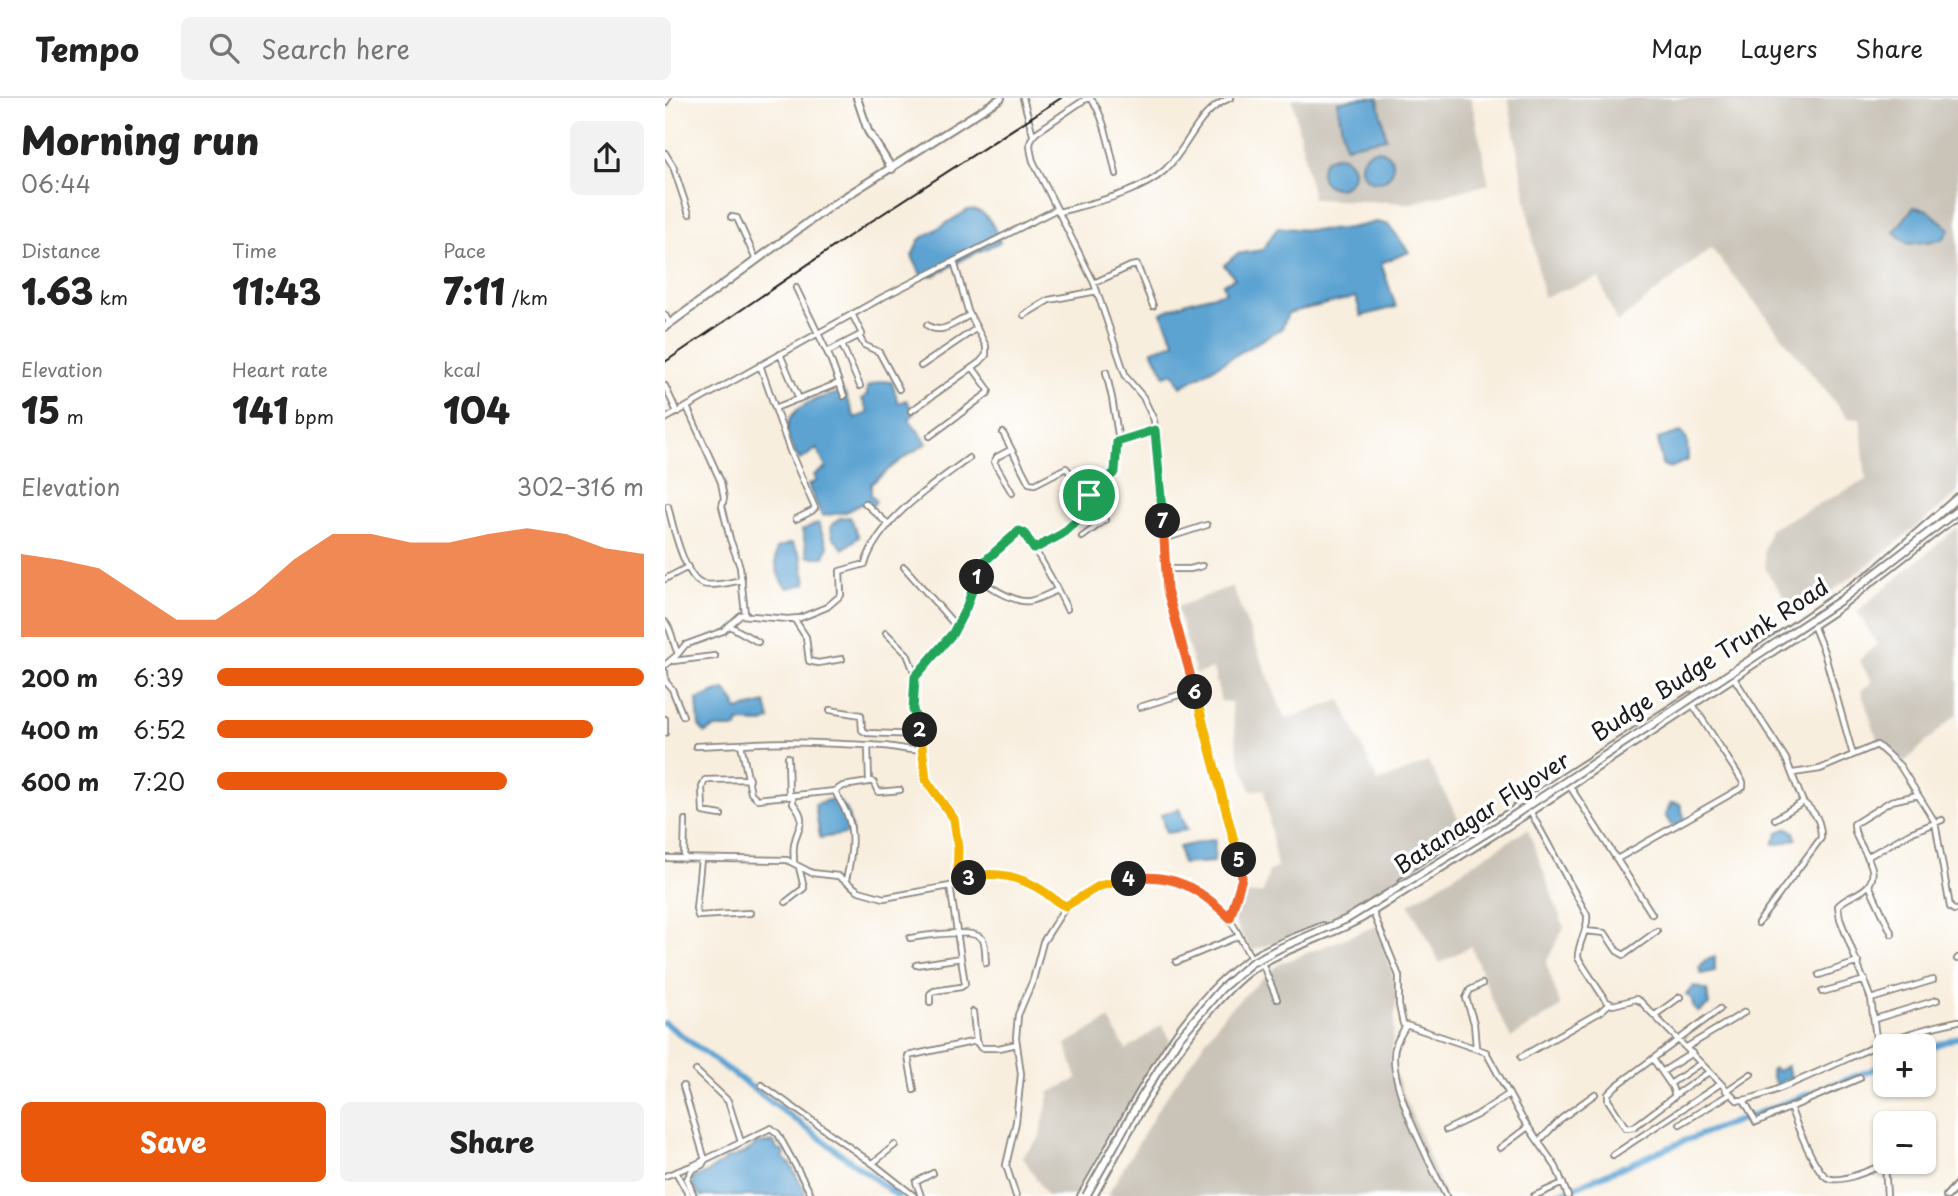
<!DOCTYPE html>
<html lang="en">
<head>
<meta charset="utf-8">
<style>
	body { margin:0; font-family:"Playpen Sans",sans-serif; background:#f2f2f2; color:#222; height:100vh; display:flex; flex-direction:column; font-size:26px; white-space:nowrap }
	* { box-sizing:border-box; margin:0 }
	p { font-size:23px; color:#767676 }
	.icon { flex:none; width:38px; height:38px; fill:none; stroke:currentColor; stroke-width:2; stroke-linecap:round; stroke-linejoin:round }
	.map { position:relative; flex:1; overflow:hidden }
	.sheet { display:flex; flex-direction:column; background:#fff; width:665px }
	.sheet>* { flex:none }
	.controls { position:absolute; left:1208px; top:936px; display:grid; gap:14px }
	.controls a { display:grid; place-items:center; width:63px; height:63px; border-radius:10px; background:#fff; box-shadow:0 2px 5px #0004; font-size:35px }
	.pin { position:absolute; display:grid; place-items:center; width:60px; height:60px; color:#fff; margin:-30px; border:4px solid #fff; border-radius:50%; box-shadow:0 2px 7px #0007 }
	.km { position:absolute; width:35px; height:35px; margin:-18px; border-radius:50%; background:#222; color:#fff; font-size:19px; line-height:35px; text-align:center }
	.round { display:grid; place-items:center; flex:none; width:74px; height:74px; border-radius:10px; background:#f2f2f2 }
	.summary { display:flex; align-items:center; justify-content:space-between; height:119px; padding:0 21px }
	h1 { font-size:38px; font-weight:800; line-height:52px }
	.stats { display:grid; grid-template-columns:repeat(3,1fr); gap:10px; height:119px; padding:7px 21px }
	.stats div { display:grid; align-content:center }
	.stats b { font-size:35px; font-weight:800 }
	.stats small { font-size:19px; font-weight:400 }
	.stats p { font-size:19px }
	.chart { height:196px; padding:14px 21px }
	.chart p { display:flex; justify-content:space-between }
	.chart svg { width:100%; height:126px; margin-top:7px; fill:#ea580c; opacity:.7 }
	.cta { display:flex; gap:14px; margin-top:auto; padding:14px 21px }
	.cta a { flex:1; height:80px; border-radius:10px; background:#ea580c; color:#fff; font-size:28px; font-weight:800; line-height:80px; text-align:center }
	.cta a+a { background:#f2f2f2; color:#222 }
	ul { padding:0 21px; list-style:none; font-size:23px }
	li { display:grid; grid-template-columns:112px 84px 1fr; align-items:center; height:52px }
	li i { height:18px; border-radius:9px; background:#ea580c }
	header { display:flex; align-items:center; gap:42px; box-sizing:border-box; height:98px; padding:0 35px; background:#fff; border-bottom:2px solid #e0e0e0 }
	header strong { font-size:33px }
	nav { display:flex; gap:38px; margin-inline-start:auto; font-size:24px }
	.search { width:490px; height:63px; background:#f2f2f2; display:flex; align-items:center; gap:18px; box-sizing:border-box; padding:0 24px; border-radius:10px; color:#767676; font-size:26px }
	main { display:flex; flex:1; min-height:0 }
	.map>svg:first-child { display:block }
	.industrial { fill:#c9c3b8 }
	.water { fill:#5ba3d2; stroke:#3c6077; stroke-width:2 }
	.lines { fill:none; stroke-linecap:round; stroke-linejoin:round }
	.canal { stroke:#5ba3d2; stroke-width:6 }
	.minor-casing { stroke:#8a857d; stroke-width:8 }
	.tertiary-casing { stroke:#8a857d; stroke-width:10 }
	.minor { stroke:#fff; stroke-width:4.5 }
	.tertiary { stroke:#fff; stroke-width:6 }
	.rail { stroke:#1c1c1c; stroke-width:2 }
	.secondary-bridge-casing { stroke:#8a857d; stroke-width:10; stroke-linecap:butt }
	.secondary-bridge { stroke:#fff; stroke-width:6 }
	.split-1-casing { stroke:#fff; stroke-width:14 }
	.split-2-casing { stroke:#fff; stroke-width:14 }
	.split-3-casing { stroke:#fff; stroke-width:14 }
	.split-4-casing { stroke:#fff; stroke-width:14 }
	.split-5-casing { stroke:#fff; stroke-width:14 }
	.split-6-casing { stroke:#fff; stroke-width:14 }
	.split-7-casing { stroke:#fff; stroke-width:14 }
	.split-8-casing { stroke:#fff; stroke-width:14 }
	.split-1 { stroke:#22a559; stroke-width:9 }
	.split-2 { stroke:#22a559; stroke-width:9 }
	.split-3 { stroke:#f5b400; stroke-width:9 }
	.split-4 { stroke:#f5b400; stroke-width:9 }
	.split-5 { stroke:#f0652b; stroke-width:9 }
	.split-6 { stroke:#f5b400; stroke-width:9 }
	.split-7 { stroke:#f0652b; stroke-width:9 }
	.split-8 { stroke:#22a559; stroke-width:9 }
	.labels { text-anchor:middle; stroke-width:7; stroke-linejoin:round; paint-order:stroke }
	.street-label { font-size:23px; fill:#1c1c1c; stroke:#fff }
</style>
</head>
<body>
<header>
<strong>Tempo</strong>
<div class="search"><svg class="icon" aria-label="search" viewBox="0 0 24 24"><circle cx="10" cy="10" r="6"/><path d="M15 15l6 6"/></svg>Search here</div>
<nav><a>Map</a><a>Layers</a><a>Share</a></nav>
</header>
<main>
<section class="sheet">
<div class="summary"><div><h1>Morning run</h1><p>06:44</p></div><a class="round"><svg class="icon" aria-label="share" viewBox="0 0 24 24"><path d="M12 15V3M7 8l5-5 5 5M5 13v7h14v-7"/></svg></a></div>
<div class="stats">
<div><p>Distance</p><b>1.63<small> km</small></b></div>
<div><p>Time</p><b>11:43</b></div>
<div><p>Pace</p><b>7:11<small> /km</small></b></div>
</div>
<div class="stats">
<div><p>Elevation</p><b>15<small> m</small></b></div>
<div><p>Heart rate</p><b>141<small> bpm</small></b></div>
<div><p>kcal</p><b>104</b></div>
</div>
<div class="chart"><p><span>Elevation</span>302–316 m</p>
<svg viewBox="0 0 160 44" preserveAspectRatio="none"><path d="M0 44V15L10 17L20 20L30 29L40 38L50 38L60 29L70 17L80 8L90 8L100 11L110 11L120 8L130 6L140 8L150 13L160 15V44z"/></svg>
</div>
<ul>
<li><b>200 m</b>6:39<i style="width:100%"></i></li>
<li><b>400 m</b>6:52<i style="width:88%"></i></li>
<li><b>600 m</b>7:20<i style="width:68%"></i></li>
</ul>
<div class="cta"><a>Save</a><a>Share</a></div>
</section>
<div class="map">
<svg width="1293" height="1098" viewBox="0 0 1293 1098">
	<rect width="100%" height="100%" fill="#fff"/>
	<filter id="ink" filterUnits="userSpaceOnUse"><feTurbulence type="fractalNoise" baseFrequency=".0143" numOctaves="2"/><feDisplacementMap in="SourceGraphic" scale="14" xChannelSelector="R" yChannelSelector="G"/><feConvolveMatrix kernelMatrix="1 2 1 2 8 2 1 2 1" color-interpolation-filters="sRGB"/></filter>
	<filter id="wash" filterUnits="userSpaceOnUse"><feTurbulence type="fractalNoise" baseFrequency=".00686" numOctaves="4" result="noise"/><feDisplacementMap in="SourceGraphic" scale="28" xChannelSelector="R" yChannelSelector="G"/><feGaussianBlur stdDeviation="1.57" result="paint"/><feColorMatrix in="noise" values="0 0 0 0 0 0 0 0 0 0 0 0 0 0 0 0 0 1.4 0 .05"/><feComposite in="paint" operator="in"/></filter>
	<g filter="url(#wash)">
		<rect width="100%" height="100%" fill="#f8eede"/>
		<!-- industrial -->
		<path class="industrial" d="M627 0H806L824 86 746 105 648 101Z
			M843 0H1293V395L1219 455 1132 519 1101 472 1099 454 1105 431 1201 382 1195 320 1183 321 1046 150 952 225 934 180 878 199Z
			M1293 429V615L1235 668 1213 643 1196 593 1207 584 1194 562 1212 546 1192 513Z
			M567 488 620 621 676 602 713 684 763 664 803 738 660 827 586 853 568 822 575 797 598 795 604 773 612 770 599 691 586 693 573 656 566 604 556 603 548 571 531 576 512 509Z
			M863 731 899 830 881 864 896 909 846 940 826 899 806 848 775 865 744 806Z
			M711 828 732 890 726 965 780 1098H442L495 1008 560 915 614 866Z
			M444 921 461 952 497 927 505 943 409 1098H382L357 1058 374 1041 385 994 412 981 401 946Z"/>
		<!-- water -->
		<path class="water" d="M694 0H713L721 40 680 48 672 4Z
			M696 68a16 16 0 1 1 32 0a16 16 0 1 1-32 0Z
			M656 74a16 16 0 1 1 32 0a16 16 0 1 1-32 0Z
			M1249 109 1262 112 1285 131 1277 142 1243 146 1229 134Z
			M303 112C323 110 329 129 335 144L302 159 271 177 257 179 247 158 254 142Z
			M711 124 724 127 744 154 716 165 731 209 696 218 691 199 623 215 617 230 516 289 508 275 500 278 487 252 510 245 496 215 522 204 561 194 558 186 570 180 559 167 572 156 597 152 613 129C650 134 675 134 711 124Z
			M216 283 227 284 233 305 241 302 250 315 244 321 262 345 233 364 206 386V397L211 403 206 410 198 405 181 414 157 418 143 387 151 383 149 377 161 370 152 351 135 362C130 356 127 350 124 342 113 310 155 298 179 294L190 320 203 315 197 301 202 297V289Z
			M1016 334 1022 342 1023 362 1005 370 997 367 993 341Z
			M185 419 194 439 178 451 167 438 166 428 175 420Z
			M153 425 163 449 159 459H143L137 432Z
			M127 445 136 459 141 486 122 490C112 481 109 463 112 450Z
			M60 592 70 605 72 612 101 605 105 622 98 625 73 624 72 630H50L40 635 34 628 32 602 50 594Z
			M171 700 182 712 187 735 155 740 150 706Z
			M1006 705 1015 706 1020 722 1013 728 1006 727 1000 717Z
			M514 711 522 732 501 735 496 717Z
			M1123 730 1129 734 1131 741 1116 746H1108L1113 734Z
			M550 741 549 764 517 766 514 749Z
			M1050 859V873L1036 876 1034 870 1040 862Z
			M1029 888 1042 892 1044 907 1033 914 1028 910 1027 901 1021 896Z
			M1122 968 1127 981 1119 982 1112 988 1107 979 1106 972 1109 970 1112 973Z
			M109 1044 112 1051 119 1053 120 1058 117 1059 125 1066 140 1094V1098H35L27 1086V1080L38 1077 60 1063 59 1061C71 1059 83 1055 91 1046Z"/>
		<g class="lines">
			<!-- canal -->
			<path class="canal" d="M0 925 233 1098
				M1258 952 1293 939
				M889 1098 1019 1043 1220 967"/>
		</g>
	</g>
	<g filter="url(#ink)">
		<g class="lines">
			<!-- minor casing -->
			<g class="minor-casing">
				<path id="minor" d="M358 0 368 37
					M0 5 3 0
					M0 55 8 68 24 116
					M451 76C446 56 439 14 425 0L419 2 372 34C362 43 365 51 368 63L429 185 461 279 478 299 489 322 502 492 575 767 577 780 565 820
					M394 114C426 105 476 95 500 72 525 48 531 14 565 0
					M66 119 72 120 91 162
					M429 185 466 168 472 167 488 208
					M131 190 165 260 179 298
					M0 217 5 226
					M359 217 384 202 432 193
					M262 227C276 238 291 224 305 217
					M194 238 199 247 214 254 234 291
					M177 247 195 288
					M162 254 197 236 187 216
					M115 256 134 301
					M95 267 125 353 150 410 147 413 131 421
					M256 268 312 230
					M441 274 447 300 454 343
					M0 288 12 314
					M22 309 56 384 59 400 57 408 65 441 75 469 80 516
					M110 310 174 285
					M246 313 315 264 321 257V248L303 213 289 163
					M0 321 218 199 392 111
					M338 335 364 385 370 386 401 370 423 396
					M265 338 323 295 324 292 308 270
					M345 352 332 359 329 364 347 395
					M200 405 224 427
					M3 408C7 425 20 482 38 486 49 489 66 484 77 482
					M417 439 440 422 424 396 450 374 452 343 490 332
					M499 441 542 427
					M369 451 396 436 430 406
					M239 469 291 528
					M501 471H525L537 468
					M312 480C324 488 350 506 365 503 374 501 384 496 392 492
					M0 481 23 469
					M130 522 141 539 144 563 153 565 177 561
					M0 524C8 533 7 545 13 555
					M1148 527 1159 554 1188 657 1212 647 1235 668 1270 724 1285 809 1289 812H1293
					M65 528 93 544
					M221 535 242 556 250 576
					M8 563 50 558
					M0 567 12 557 20 547 58 533 76 517 122 521 135 520 162 509 176 497 175 473 200 466C213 422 268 387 304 360
					M0 574 1 585
					M1069 580 1121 661 1138 704 1110 721
					M1 584 7 591 18 618
					M475 609 530 592
					M165 612 196 617 197 632 202 635 255 637
					M0 621V635
					M77 646C125 642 171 646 219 648 232 649 243 653 257 652
					M31 648 76 646 86 695 92 701 170 693
					M123 659 124 699
					M1128 675 1155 671 1188 657
					M204 682 209 685 213 694 235 692
					M904 687 987 816
					M128 699V705C144 724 132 727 129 747 128 753 129 759 129 765
					M864 711 922 817C924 832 912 845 913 860L941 903 948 907 971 901 976 904 1072 1002C1090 1006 1182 960 1206 950 1234 938 1264 929 1293 923
					M56 717 38 714 37 689 40 682 84 681
					M1202 759 1245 735 1277 722
					M0 760 122 762 147 775 173 778 194 793 219 800 285 788 312 778 332 777 370 788 401 808C444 782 479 766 528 791 542 798 556 809 565 822 573 834 579 848 586 860
					M19 761 20 722
					M36 761 31 811 33 818 85 815
					M952 761 1078 689V684L1028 607
					M181 782C186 762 190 738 183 719 180 710 174 702 170 693L178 688 204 684 203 648
					M292 785 293 750 289 721 263 685 259 672 254 630 248 612 250 579 288 535 321 462 354 433C366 439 395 496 402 511
					M1204 787 1227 836
					M121 804 139 790 134 769
					M707 812 734 878V907L738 926 821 954 857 1020 891 1069 903 1098
					M1093 825 1156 740C1156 723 1151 715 1138 704
					M920 833 940 835 952 853 959 857 992 833
					M245 840C259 838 310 829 318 842 321 848 320 859 321 865
					M1292 861 1293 860
					M511 864 574 838
					M597 865 612 901
					M251 867 296 860
					M1154 877 1193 864
					M1157 894 1200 882
					M1206 901 1268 882
					M265 904V896L269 893 296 889 300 886 285 788
					M308 914 311 943 316 950H334L352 946
					M990 917 1015 899
					M1210 921 1272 902
					M741 928C735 938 729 946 729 958 728 997 764 1062 781 1098
					M1212 948 1206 901 1175 821 1173 808C1181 798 1199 796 1205 785 1216 767 1188 745 1189 726L1226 703 1253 697
					M1022 949 1080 914
					M811 950 809 925 801 900 805 892 817 886
					M856 959 935 914 944 906
					M988 961 1007 989 1010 998 969 1029 961 1030 943 1002V996L951 988 1055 911
					M31 973 63 1003 76 1044
					M997 974 1027 955
					M1005 986 1036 965
					M97 987 211 1068 249 1098
					M18 988 40 1062 37 1067 27 1072 22 1081 29 1098
					M249 992 243 958 311 943
					M1061 993 1086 976
					M1010 997 1044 974
					M1079 1002 1091 1024 1195 980
					M1125 1009C1130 1023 1150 1074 1163 1080 1176 1086 1207 1071 1220 1066
					M1015 1026 1065 996
					M781 1032 812 1017 844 996
					M874 1043 897 1020 930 996
					M835 1050 863 1029
					M948 1057 1055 986
					M208 1065 230 1047
					M11 1074 24 1098
					M0 1078 29 1067 106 1030 113 1036 147 1098
					M256 1098 251 1084 268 1075
					M351 1098 341 1067 351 1024 356 976 351 940 353 917 368 882 378 844 401 808
					M869 1098 898 1085
					M1222 1098 1220 1066 1227 1064"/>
			</g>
			<!-- tertiary casing -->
			<g class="tertiary-casing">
				<path id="tertiary" d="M192 0 203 33 227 71
					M0 229 164 109 336 0
					M1092 553 1208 474 1293 399
					M737 784 1025 598
					M416 1098C461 1024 506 919 576 867 601 849 629 840 658 828
					M428 1098C464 1034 496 968 544 913 558 897 572 881 590 869 624 848 663 839 697 820L866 713 1166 515 1293 417
					M1282 1098 1293 1086"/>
			</g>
			<!-- minor -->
			<use href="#minor" class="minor"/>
			<!-- tertiary -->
			<use href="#tertiary" class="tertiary"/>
			<!-- rail -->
			<path class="rail" d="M0 264 199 128 396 0"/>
			<!-- secondary-bridge casing -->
			<g class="secondary-bridge-casing">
				<path id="secondary-bridge" d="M421 1098 476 1000 513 941 556 891 586 865 615 850 682 821 825 733 1176 502 1293 412"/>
			</g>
			<!-- secondary-bridge -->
			<use href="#secondary-bridge" class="secondary-bridge"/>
		</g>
	</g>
	<g class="lines" filter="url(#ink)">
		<!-- split-1 casing -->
		<g class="split-1-casing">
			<path id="split-1" d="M312 479 321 462 354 433 359 435 369 451 397 436 430 406 424 397"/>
		</g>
		<!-- split-2 casing -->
		<g class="split-2-casing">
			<path id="split-2" d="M255 632 248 612 250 579 288 535 301 510 312 479"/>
		</g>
		<!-- split-3 casing -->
		<g class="split-3-casing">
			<path id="split-3" d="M255 632 261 682 289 721 293 750 292 785 304 780"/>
		</g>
		<!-- split-4 casing -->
		<g class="split-4-casing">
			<path id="split-4" d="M304 780C329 772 357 779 378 793 386 798 392 805 401 808L434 788 464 781"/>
		</g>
		<!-- split-5 casing -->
		<g class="split-5-casing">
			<path id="split-5" d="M464 781C507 773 535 791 565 820L577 780 574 762"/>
		</g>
		<!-- split-6 casing -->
		<g class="split-6-casing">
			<path id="split-6" d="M530 594 574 762"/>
		</g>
		<!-- split-7 casing -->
		<g class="split-7-casing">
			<path id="split-7" d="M498 423 502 492 530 594"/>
		</g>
		<!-- split-8 casing -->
		<g class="split-8-casing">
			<path id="split-8" d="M424 397 450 374 452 344 490 332 498 423"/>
		</g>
		<!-- split-1 -->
		<use href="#split-1" class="split-1"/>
		<!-- split-2 -->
		<use href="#split-2" class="split-2"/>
		<!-- split-3 -->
		<use href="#split-3" class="split-3"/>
		<!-- split-4 -->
		<use href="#split-4" class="split-4"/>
		<!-- split-5 -->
		<use href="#split-5" class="split-5"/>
		<!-- split-6 -->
		<use href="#split-6" class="split-6"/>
		<!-- split-7 -->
		<use href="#split-7" class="split-7"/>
		<!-- split-8 -->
		<use href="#split-8" class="split-8"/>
	</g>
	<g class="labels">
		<!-- street labels -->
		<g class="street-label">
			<text transform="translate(1045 562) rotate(-33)" y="8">Budge Budge Trunk Road</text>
			<text transform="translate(817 715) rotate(-33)" y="8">Batanagar Flyover</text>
		</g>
	</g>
</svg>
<div class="controls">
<a>+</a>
<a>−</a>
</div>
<div class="pin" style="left:424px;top:397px;background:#1e9e55"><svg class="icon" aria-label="arrive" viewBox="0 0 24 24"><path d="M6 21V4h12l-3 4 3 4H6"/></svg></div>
<b class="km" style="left:312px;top:479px">1</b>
<b class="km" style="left:255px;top:632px">2</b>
<b class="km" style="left:304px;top:780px">3</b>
<b class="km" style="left:464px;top:781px">4</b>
<b class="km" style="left:574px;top:762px">5</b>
<b class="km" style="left:530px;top:594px">6</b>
<b class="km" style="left:498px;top:423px">7</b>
</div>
</main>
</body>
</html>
